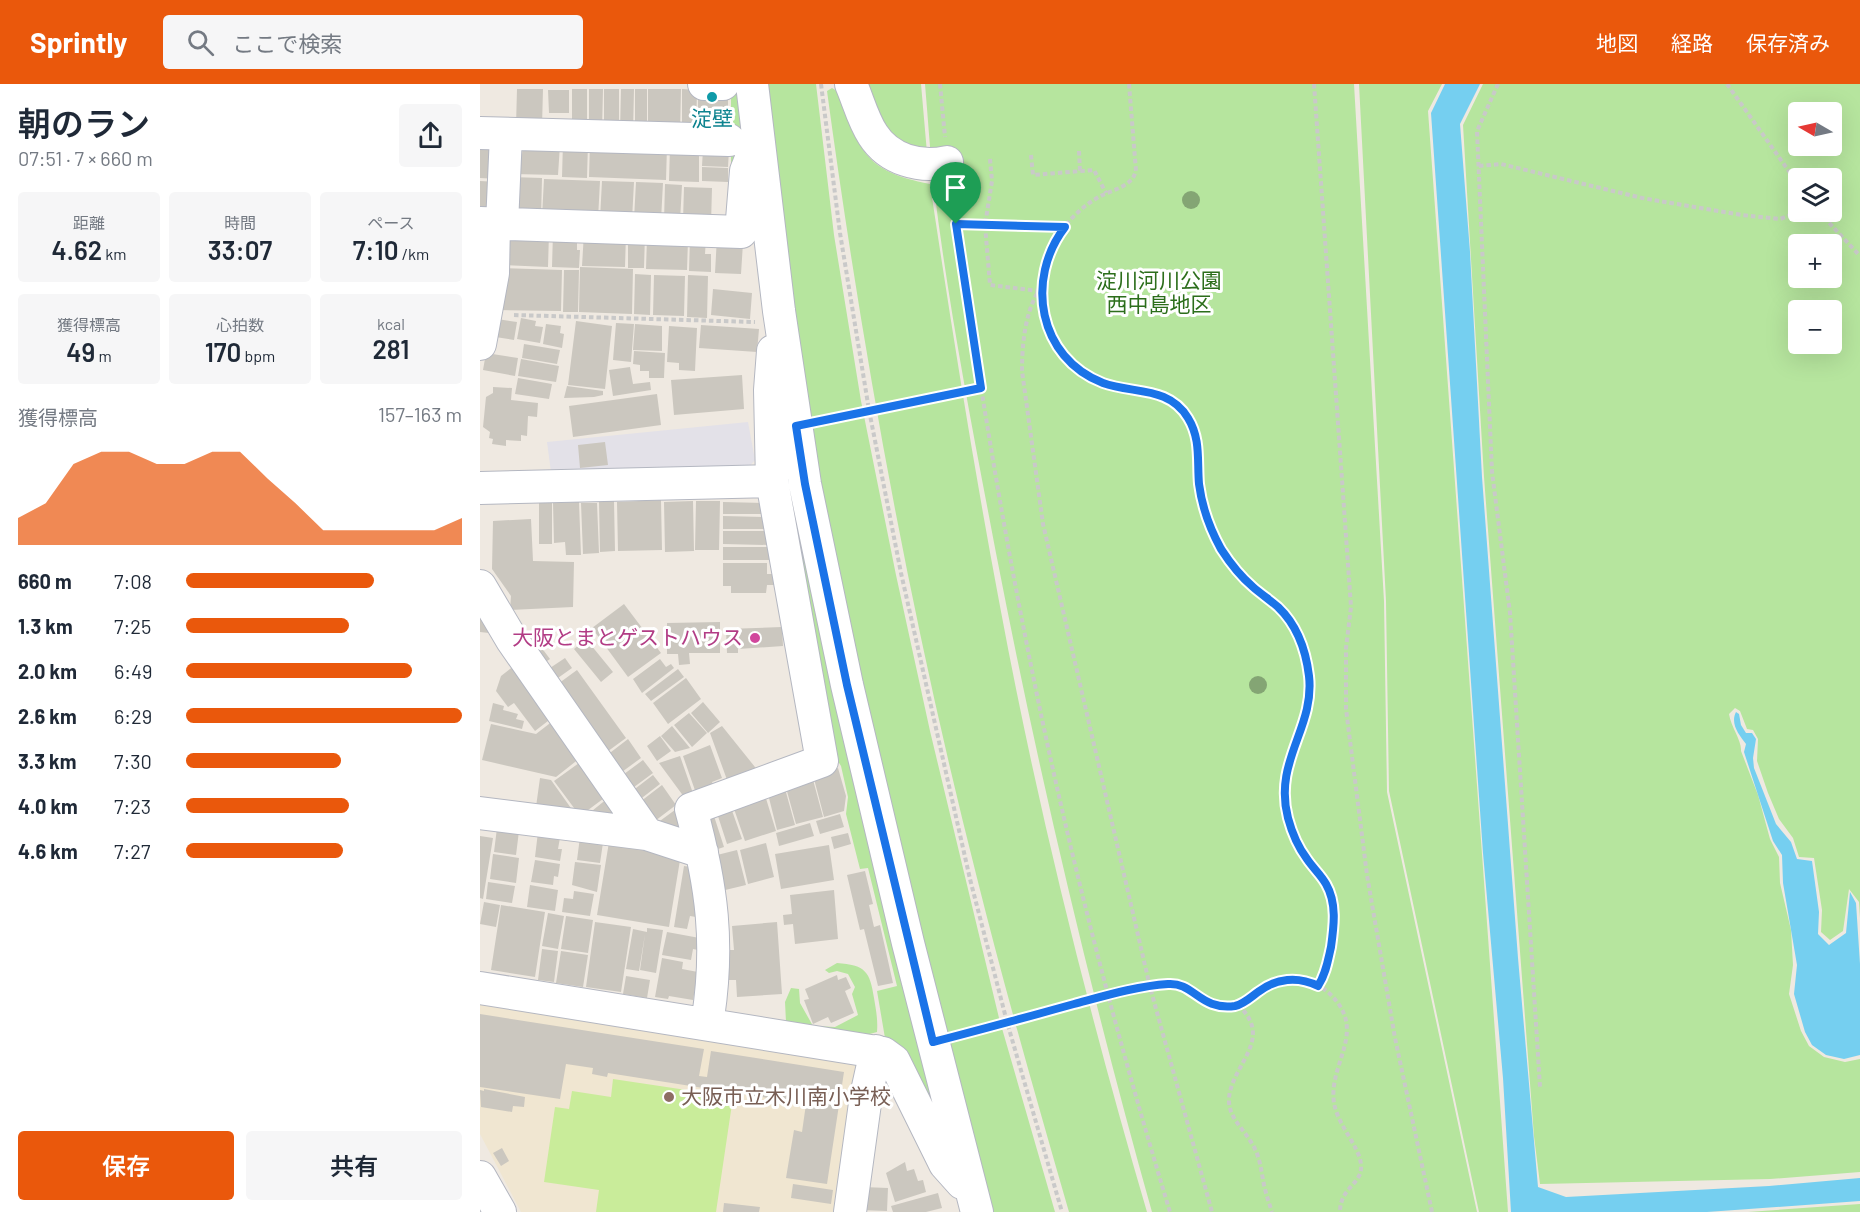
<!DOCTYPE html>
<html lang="ja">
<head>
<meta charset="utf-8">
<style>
	body { margin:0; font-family:Barlow,"Noto Sans JP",sans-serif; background:#f6f6f7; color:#1f2937; height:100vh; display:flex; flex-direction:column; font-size:22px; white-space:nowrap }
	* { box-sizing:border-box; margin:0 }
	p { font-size:20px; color:#747a83 }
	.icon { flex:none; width:33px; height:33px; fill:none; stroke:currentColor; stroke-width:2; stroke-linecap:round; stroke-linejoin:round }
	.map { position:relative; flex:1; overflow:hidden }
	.panel { display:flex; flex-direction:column; background:#fff; width:480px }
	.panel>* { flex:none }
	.needle { width:39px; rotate:279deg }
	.fabs { position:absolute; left:1308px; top:18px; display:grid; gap:12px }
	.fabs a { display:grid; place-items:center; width:54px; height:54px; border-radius:6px; background:#fff; box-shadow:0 6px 24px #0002; font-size:30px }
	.pin { position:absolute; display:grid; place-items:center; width:51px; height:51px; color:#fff; margin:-62px -26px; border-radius:50% 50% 50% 0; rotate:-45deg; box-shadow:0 0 6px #0007 }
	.pin .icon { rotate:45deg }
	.round { display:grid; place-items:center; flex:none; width:63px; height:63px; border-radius:6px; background:#f6f6f7 }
	.head { display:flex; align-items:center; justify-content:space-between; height:102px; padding:0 18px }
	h1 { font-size:33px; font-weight:600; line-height:45px }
	.figures { display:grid; grid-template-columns:repeat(3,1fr); gap:9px; height:102px; padding:6px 18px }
	.figures div { display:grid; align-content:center; border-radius:6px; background:#f6f6f7; text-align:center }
	.figures b { font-size:26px; font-weight:600 }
	.figures small { font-size:16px; font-weight:400 }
	.figures p { font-size:16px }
	.chart { height:168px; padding:12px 18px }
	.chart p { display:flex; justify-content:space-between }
	.chart svg { width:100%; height:108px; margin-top:6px; fill:#ea580c; opacity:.7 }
	.button { display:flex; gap:12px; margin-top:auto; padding:12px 18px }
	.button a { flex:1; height:69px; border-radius:6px; background:#ea580c; color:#fff; font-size:24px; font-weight:600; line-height:69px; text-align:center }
	.button a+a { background:#f6f6f7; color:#1f2937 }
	ul { padding:0 18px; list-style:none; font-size:20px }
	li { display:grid; grid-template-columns:96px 72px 1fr; align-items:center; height:45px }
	li i { height:15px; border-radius:8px; background:#ea580c }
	header { display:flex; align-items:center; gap:36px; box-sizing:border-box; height:84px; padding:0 30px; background:#ea580c; color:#fff }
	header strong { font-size:28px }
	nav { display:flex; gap:33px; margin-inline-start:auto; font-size:21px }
	.search { width:420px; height:54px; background:#f6f6f7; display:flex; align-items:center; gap:15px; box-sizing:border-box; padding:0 21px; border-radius:6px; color:#747a83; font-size:22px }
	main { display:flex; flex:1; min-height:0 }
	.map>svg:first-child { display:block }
	.industrial { fill:#e3e1e8 }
	.education { fill:#f0e6d1 }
	.green { fill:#b6e59e; fill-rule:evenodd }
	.pitch { fill:#c9ec9a }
	.water { fill:#75cff0 }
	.building { fill:#cbc7bf }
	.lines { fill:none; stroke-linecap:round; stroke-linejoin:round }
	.minor-casing { stroke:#b4b7c1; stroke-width:34 }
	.path { stroke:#c9c9c9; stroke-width:4; stroke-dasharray:4.5 3; stroke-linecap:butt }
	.minor { stroke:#fff; stroke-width:32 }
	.tree { fill:#84a574 }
	.route-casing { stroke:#fff; stroke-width:12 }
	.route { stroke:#1a73e8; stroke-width:8 }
	.culture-dot { fill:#0f9aa8; stroke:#fff; stroke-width:2 }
	.hotel-dot { fill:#d1479c; stroke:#fff; stroke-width:2 }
	.education-dot { fill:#8d6e63; stroke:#fff; stroke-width:2 }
	.labels { text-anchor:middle; stroke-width:6; stroke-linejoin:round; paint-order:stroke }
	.culture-label { font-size:21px; fill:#0d838f; stroke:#fff }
	.park-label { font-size:21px; fill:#2c6e1b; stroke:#fff }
	.hotel-label { font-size:21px; fill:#b23c85; stroke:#fff; text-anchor:end }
	.education-label { font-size:21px; fill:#785e54; stroke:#fff; text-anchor:start }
</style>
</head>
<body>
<header>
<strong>Sprintly</strong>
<div class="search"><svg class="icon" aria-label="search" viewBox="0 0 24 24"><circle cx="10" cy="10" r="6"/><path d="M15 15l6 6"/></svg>ここで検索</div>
<nav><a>地図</a><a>経路</a><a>保存済み</a></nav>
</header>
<main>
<section class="panel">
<div class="head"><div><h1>朝のラン</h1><p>07:51 · 7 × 660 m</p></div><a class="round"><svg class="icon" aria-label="share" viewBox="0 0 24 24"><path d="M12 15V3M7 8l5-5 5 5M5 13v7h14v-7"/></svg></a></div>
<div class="figures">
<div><p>距離</p><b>4.62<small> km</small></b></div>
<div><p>時間</p><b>33:07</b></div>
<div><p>ペース</p><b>7:10<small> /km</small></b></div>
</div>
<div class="figures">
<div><p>獲得標高</p><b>49<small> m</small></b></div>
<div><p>心拍数</p><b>170<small> bpm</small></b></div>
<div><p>kcal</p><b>281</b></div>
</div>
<div class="chart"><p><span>獲得標高</span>157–163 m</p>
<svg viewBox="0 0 160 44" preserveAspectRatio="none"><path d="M0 44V33L10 27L20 11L30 6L40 6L50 11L60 11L70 6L80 6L90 17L100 27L110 38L120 38L130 38L140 38L150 38L160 33V44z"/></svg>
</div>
<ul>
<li><b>660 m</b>7:08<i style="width:68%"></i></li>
<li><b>1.3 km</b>7:25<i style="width:59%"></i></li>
<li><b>2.0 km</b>6:49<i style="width:82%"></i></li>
<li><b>2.6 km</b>6:29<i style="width:100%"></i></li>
<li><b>3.3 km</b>7:30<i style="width:56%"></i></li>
<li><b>4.0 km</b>7:23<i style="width:59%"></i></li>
<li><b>4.6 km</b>7:27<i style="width:57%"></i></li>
</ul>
<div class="button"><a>保存</a><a>共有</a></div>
</section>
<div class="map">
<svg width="1380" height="1128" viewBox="0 0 1380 1128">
	<rect width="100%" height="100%" fill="#efe9e1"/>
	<!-- industrial -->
	<path class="industrial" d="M268 338 275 376 267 385 71 388 67 358Z"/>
	<!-- education -->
	<path class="education" d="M0 918 383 977 365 1128H41L0 1050Z"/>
	<!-- green -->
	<path class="green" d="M251 0H259L263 50 251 97Z
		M285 0H336L354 151 381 317 416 491 450 647 519 934 575 1128H511L395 665 327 347Z
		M385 0H441L447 69 411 55Z
		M445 0H874L904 517 907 708 997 1128H672C611 911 559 691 516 469 493 348 469 226 454 104 450 69 448 35 445 0Z
		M879 0H962L948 27 1028 1128H999L909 707 906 517Z
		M1003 0H1380V834L1379 818 1369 805 1363 847 1350 856 1341 848 1342 826 1334 774 1319 773 1313 754 1299 735 1288 709 1277 677 1278 655 1273 646 1267 645 1260 627 1255 624 1249 630C1251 643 1262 657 1261 667L1278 711 1290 755 1299 773 1300 799 1311 846 1313 881 1309 910 1321 947 1329 962 1344 973 1365 978 1380 975V1088L1290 1095 1060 1100 1054 1052 1004 393 983 41ZM1318 28H1352V62H1318ZM1318 94H1352V128H1318ZM1318 160H1352V194H1318ZM1318 226H1352V260H1318Z
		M352 4 357 7C380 66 383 87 450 100 471 240 493 379 519 517 557 723 608 927 667 1128H589C557 1017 525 906 497 794 431 535 383 272 347 7Z
		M299 324 465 1045 405 954 397 907 417 902 388 784 380 785 366 730 368 713 361 682 354 671 301 398Z
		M357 879C385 881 390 887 394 914 396 926 398 936 397 948L386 951 306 938 305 918 311 904 319 905 320 919 333 942 355 943 378 931 372 910 375 903 368 890 357 887 349 889 345 886Z
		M1380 1120V1128H1268Z"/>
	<!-- pitch -->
	<path class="pitch" d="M133 995 253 1013 236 1128H116L119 1106 64 1098 75 1023 89 1025 92 1007 131 1013Z"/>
	<!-- water -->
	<path class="water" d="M965 0H1000L980 40 990 168 1002 393 1038 874 1058 1103 1086 1113 1289 1102 1380 1094V1117L1227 1128H1031L1023 994 1003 769 951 29Z
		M1256 628 1259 630 1261 641 1266 649H1272L1276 655 1273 674 1274 684 1296 740 1311 758 1317 775 1332 777 1339 828 1338 850 1349 861 1366 849 1370 808 1376 819 1380 880V971L1364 975 1346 971 1332 961 1325 948 1314 910 1317 881 1303 799 1302 771 1293 757 1264 668 1266 660C1259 651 1250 640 1256 628Z"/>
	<!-- building -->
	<path class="building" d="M37 5H63L62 42H36Z
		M92 5H107V46L92 47Z
		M109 5H123L122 46H109Z
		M124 5H139V48H124Z
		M141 5H154L153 48H140Z
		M155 5H167V48H155Z
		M168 5H201L200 48H168Z
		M202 5 217 6 216 48H202Z
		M218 5H248V44H218Z
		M68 6H89V29H69Z
		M0 56H20L18 95 0 94Z
		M83 58 108 59 107 94 82 93Z
		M110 59 187 62 186 96 109 93Z
		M43 60 80 61 78 91 33 90 34 71H42Z
		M190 63 219 64V98L189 97Z
		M223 65 249 66 248 83 222 82Z
		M222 83 248 84V98L222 97Z
		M31 93 62 94 61 134 30 133Z
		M64 95 120 97 118 135 62 133Z
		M0 97 18 98 17 125 0 133Z
		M122 97 154 98 152 136 120 135Z
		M156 98 183 99 181 136 154 135Z
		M185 100 202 101 200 137H184Z
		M204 103 232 104 231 140 203 137Z
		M20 147 69 149 68 183 20 181Z
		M73 149 97 150V166H100L99 184 72 183Z
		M104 149 146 150 145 183 102 182Z
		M148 150H165L164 184H148Z
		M237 153 263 159 261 190 235 189Z
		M167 154 208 156 207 186 166 185Z
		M210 154H226L225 170H231V188L209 187Z
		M100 183 153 185 152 230 99 228Z
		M19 184 82 186 81 227 18 226Z
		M84 186H99L98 228H83Z
		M155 190 171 191 170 231 154 230Z
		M174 191 205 192 204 232 173 231Z
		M208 191 228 192 227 234 207 233Z
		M233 205 272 209 270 235 231 231Z
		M41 234 56 237 55 242 63 243 60 259 37 255Z
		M17 235 37 238 34 256 9 252Z
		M96 237 132 242 125 305 88 301Z
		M136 239 154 240 151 278 133 276Z
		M66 240 81 242 80 249 84 250 82 264 63 260Z
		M155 240 182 242V267L153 266Z
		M221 241 279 245 277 268 219 264Z
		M189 242 217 244 215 287 199 286V279L187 278Z
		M44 260 80 266 77 280 42 274Z
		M154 267 185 269 184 294H169V287H160V281L153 280Z
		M6 269 38 274 35 292 3 286Z
		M41 275 79 282 76 298 38 292Z
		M150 283 153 300 170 298 171 306 133 312 129 286Z
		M262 291 264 325 194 331 191 296Z
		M38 294 72 300 69 315 35 310Z
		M87 302 123 307V311L114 313 84 314Z
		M13 303 32 304 31 316 58 319 57 333 48 332 47 352 41 351V357L26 356V362L12 360 13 355 9 354 10 348 3 343 6 313 13 309Z
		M177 310 181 341 93 353 89 322Z
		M125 358 128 381 100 384 98 361Z
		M181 416 182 466 138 467 137 418Z
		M119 417H134L135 467 120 468Z
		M213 417 214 467 185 468 184 418Z
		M216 417H240L239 466H215Z
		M72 418V460H59V419Z
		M99 418 101 471H86L85 458 74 459 73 419Z
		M243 418 284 419 283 430H243Z
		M101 419H117L119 469 103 470Z
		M243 432 288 433V445H243Z
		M51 435 53 477 94 478 93 523 30 526 31 512 12 485 13 437Z
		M243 447H289V461L243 460Z
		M243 463H290V476H243Z
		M243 479H287V490H294V501H287L286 509H251V502H243Z
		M144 520 181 569 148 593 112 544Z
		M0 521 15 544 9 549 0 548Z
		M240 538V569H209L210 580 199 581 198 570H187V539Z
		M302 543 303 562 258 565V569H247L246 545Z
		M106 555 133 588 121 598 94 565Z
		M58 559 70 575 55 585 44 569Z
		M85 574 92 584 68 601 61 590Z
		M180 575 186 583 191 580 194 584 162 609 153 595Z
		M39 578 77 630 55 647 34 619 28 623 16 607 21 592Z
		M198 585 204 593 171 617 165 610Z
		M97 586 146 654 120 673 71 605Z
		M206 594 221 615 188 640 173 619Z
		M223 618 240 638 228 649 211 629Z
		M13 619 24 622 23 626 38 630 36 635 44 637 42 645 9 637Z
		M209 629 227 649 212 663 194 641Z
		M78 633 100 674 76 693 2 676 11 640 56 650Z
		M192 642 210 664 195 668 181 652Z
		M242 642 283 693 250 704 230 649Z
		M180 652 191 667 177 677 167 662Z
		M148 655 161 674 135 693 122 675Z
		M230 661 242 694 232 698 236 708 218 715 203 672Z
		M200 672 215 715 207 717 179 679Z
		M106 674 131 709 100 732 74 697Z
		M163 676 173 689 146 709 136 696Z
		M358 684 366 712 364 727 344 733 333 691Z
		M173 691 180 700 154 720 147 711Z
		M332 692 343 733 316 740 305 700Z
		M60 694 71 696 98 734 55 730Z
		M182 701 196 721 171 740 156 721Z
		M304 701 315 741 297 746 287 706Z
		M284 708 296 747 265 757 252 719Z
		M133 710 152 736 107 731Z
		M249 718 262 755 247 760 235 723Z
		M199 723 210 751 173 742Z
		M360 730 364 743 340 750 336 737Z
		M234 732 244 763 232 767 223 736Z
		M330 739 334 752 299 762 296 749Z
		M17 744 39 747 36 771 14 768Z
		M58 748H81L78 765H82L80 777 55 773Z
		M368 749 371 760 354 765 351 753Z
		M0 752 13 754 3 815 0 814Z
		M124 752 120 779 97 776 100 753Z
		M129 758 201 770 189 843 117 831Z
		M286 759 294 793 268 800 260 766Z
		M349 761 354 796 301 805 295 770Z
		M257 766 266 801 241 807 233 772Z
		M13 770 39 774 36 799 10 795Z
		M55 776 80 780 78 793 74 792 73 801 51 798Z
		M95 778 121 781 117 808 92 801Z
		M204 782 218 784 216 833 210 832 207 845 194 843Z
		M385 787 393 820 389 821 394 843 400 841 413 899 398 902 384 845 380 846 367 791Z
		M8 798 35 802 32 819 6 815Z
		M50 801 78 806 75 827 47 823Z
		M354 806 358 855 315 860 313 840 304 841 303 831 312 830 310 811Z
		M94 807 114 810 110 832 82 828 84 814 93 815Z
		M4 818 20 821 16 843 0 840Z
		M21 821 65 828 55 893 11 886Z
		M68 829 84 832 78 865 62 862Z
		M86 832 113 836 108 869 81 865Z
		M115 838 151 843 141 908 106 903Z
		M297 838 302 910 257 913 256 896H249L247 866H254L252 842Z
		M167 844 183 846 176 889 160 886 165 850 159 887 146 885 153 845 167 848Z
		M187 848 225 855 223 867 213 865 211 876 182 871Z
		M62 865 78 867 74 898 58 896Z
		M81 867 108 871 103 903 76 899Z
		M182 874 203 878 202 885 218 888 213 916 189 912 188 915 175 913Z
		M357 891 358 896 366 893 371 904 365 907 374 929 351 939 348 933 333 940 324 916 329 915 325 905Z
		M146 892 170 896 167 914 143 910Z
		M0 930 224 965 219 992 227 993 231 967 364 988 347 1100 306 1094 314 1046 322 1048 326 1020 128 989 127 993 112 990 113 984 86 980 80 1015 0 1003Z
		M4 1005 45 1013 44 1023 33 1022 32 1028 1 1023 0 1006 4 1007Z
		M22 1064 29 1077 21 1082 13 1069Z
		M425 1078 427 1087 434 1085 438 1097 443 1096 446 1108 415 1118 406 1089Z
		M313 1100 353 1106 351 1120 311 1114Z
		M383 1103 408 1104 407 1127 379 1126Z
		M458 1109 462 1124 446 1128H413L411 1122Z
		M244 1119 280 1123 279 1128H243Z"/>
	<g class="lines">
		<!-- minor casing -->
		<g class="minor-casing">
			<path id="minor" d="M224 0H243
				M272 0 299 227 325 400 367 601 428 859 497 1128
				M371 0C378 16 383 36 393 51 409 76 440 84 467 78
				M0 49 249 56
				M0 139 261 148 266 87 272 72
				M22 140 26 51
				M0 260 13 189 14 140
				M0 404 292 397
				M0 502 32 556 167 750
				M0 729 167 750 222 768
				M0 904 403 969 414 977 465 1080 482 1099
				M227 940C240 861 232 802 211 725L342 677 292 397 290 306 293 267
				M0 1093 20 1128
				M370 1128 386 1012 396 967"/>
		</g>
		<!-- path -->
		<path class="path" d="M341 0 360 149 389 326 421 489 490 795 527 938 582 1128
			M460 0 465 53
			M649 0 656 87C651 104 632 105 617 114 583 134 558 174 561 214 565 254 593 293 633 302 660 308 687 306 706 330 722 352 716 378 719 403 722 419 727 436 734 451 743 471 756 489 773 503 797 525 815 534 825 568 843 630 797 667 806 725 809 743 816 761 827 776 834 785 843 793 848 804 855 821 854 840 851 859 849 874 847 889 838 901
			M834 0 871 523 866 564V625L887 791 915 954 952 1128
			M1018 0 997 47 1012 388 1030 529 1060 1003
			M1247 0 1318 100
			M599 67 600 87
			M551 71 553 91 614 86 626 109
			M510 75 512 97 505 141 510 201 559 207
			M999 82 1021 80 1162 114 1262 131 1300 135 1319 128
			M470 105C493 253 515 400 544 546 582 743 632 937 690 1128
			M1339 128 1380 172
			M475 140 585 143
			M561 203C545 226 542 260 542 287L563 440 670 903 732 1128
			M34 231 275 238
			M344 336 501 304
			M758 921C795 955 752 980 749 1014 748 1033 762 1043 771 1058 780 1071 781 1086 784 1101 786 1110 789 1119 792 1128
			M480 951C518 941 556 930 594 920 624 912 656 903 687 900 710 898 722 922 745 923 775 923 784 891 820 896 832 897 843 903 851 911 888 948 848 979 854 1019 858 1042 880 1063 881 1081 883 1100 860 1103 860 1128"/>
		<!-- minor -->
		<use href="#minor" class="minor"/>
	</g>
	<!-- trees -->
	<g class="tree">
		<circle cx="711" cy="116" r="9"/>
		<circle cx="778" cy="601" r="9"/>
	</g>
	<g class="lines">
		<!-- route casing -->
		<g class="route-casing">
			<path id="route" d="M476 140 585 143C545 195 558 274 623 299 653 310 689 302 708 334 721 355 717 377 719 400 722 423 730 445 741 465 750 479 760 492 773 503 781 510 790 516 798 523 817 541 826 567 829 592 835 644 793 677 808 734 812 749 818 763 827 775 833 784 841 791 846 800 857 819 854 842 851 863 848 876 846 890 838 902 818 892 796 894 778 908 771 913 764 920 755 922 720 927 714 898 688 900 657 902 624 912 594 920 547 933 500 946 453 958L367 601 325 400 316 342 501 304Z"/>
		</g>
		<!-- route -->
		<use href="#route" class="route"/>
	</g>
	<!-- markers -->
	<circle class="culture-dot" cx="232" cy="13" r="6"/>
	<circle class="hotel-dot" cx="275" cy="554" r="6"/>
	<circle class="education-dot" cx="189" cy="1013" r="6"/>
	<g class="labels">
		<!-- culture labels -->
		<g class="culture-label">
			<text x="232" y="42">淀壁</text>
		</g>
		<!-- park labels -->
		<g class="park-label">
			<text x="679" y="204">淀川河川公園<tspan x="679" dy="24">西中島地区</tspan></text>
		</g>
		<!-- hotel labels -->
		<g class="hotel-label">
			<text x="263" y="561">大阪とまとゲストハウス</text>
		</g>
		<!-- education labels -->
		<g class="education-label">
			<text x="201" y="1020">大阪市立木川南小学校</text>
		</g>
	</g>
</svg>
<div class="fabs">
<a><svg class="needle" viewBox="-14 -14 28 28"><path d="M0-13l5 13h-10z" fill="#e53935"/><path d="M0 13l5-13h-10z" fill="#747a83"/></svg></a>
<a><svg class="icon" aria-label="layers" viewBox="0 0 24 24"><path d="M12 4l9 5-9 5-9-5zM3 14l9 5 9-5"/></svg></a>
<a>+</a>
<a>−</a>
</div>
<div class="pin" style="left:476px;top:140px;background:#1e9e55"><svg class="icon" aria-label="arrive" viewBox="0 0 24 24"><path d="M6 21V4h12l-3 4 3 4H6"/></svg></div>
</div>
</main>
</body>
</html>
